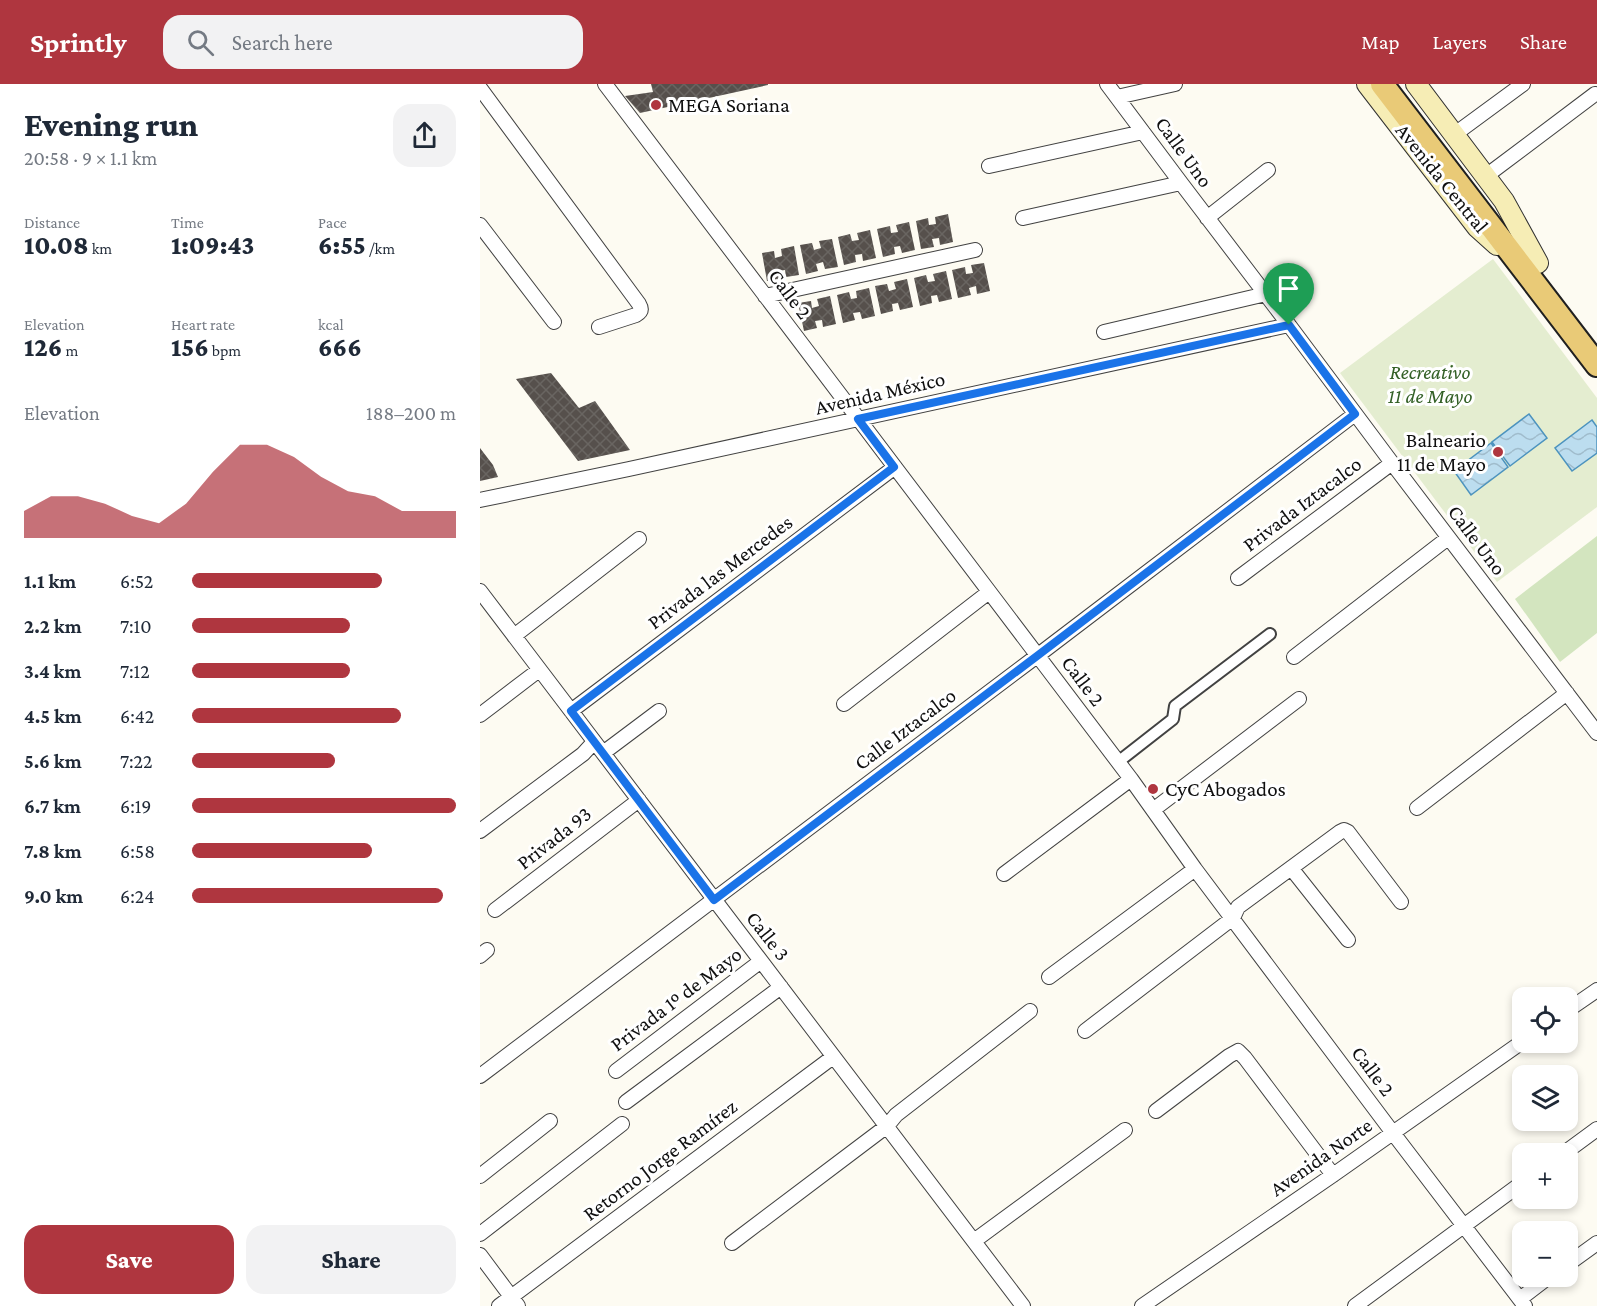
<!DOCTYPE html>
<html lang="en">
<head>
<meta charset="utf-8">
<style>
	body { margin:0; font-family:"Crimson Pro",serif; background:#f2f2f3; color:#1f2937; height:100vh; display:flex; flex-direction:column; font-size:22px; white-space:nowrap }
	* { box-sizing:border-box; margin:0 }
	p { font-size:20px; color:#747a83 }
	.icon { flex:none; width:33px; height:33px; fill:none; stroke:currentColor; stroke-width:2; stroke-linecap:round; stroke-linejoin:round }
	.map { position:relative; flex:1; overflow:hidden }
	.details { display:flex; flex-direction:column; background:#fff; width:480px }
	.details>* { flex:none }
	.controls { position:absolute; left:1032px; top:903px; display:grid; gap:12px }
	.controls a { display:grid; place-items:center; width:66px; height:66px; border-radius:12px; background:#fff; box-shadow:0 3px 9px #0003; font-size:30px }
	.pin { position:absolute; display:grid; place-items:center; width:51px; height:51px; color:#fff; margin:-62px -26px; border-radius:50% 50% 50% 0; rotate:-45deg; box-shadow:0 0 6px #0007 }
	.pin .icon { rotate:45deg }
	.round { display:grid; place-items:center; flex:none; width:63px; height:63px; border-radius:18px; background:#f2f2f3 }
	.overview { display:flex; align-items:center; justify-content:space-between; height:102px; padding:0 24px }
	h1 { font-size:33px; font-weight:800; line-height:45px }
	.figures { display:grid; grid-template-columns:repeat(3,1fr); gap:9px; height:102px; padding:6px 24px }
	.figures div { display:grid; align-content:center }
	.figures b { font-size:26px; font-weight:800 }
	.figures small { font-size:16px; font-weight:400 }
	.figures p { font-size:16px }
	.chart { height:168px; padding:12px 24px }
	.chart p { display:flex; justify-content:space-between }
	.chart svg { width:100%; height:108px; margin-top:6px; fill:#af363f; opacity:.7 }
	.button { display:flex; gap:12px; margin-top:auto; padding:12px 24px }
	.button a { flex:1; height:69px; border-radius:18px; background:#af363f; color:#fff; font-size:24px; font-weight:800; line-height:69px; text-align:center }
	.button a+a { background:#f2f2f3; color:#1f2937 }
	ul { padding:0 24px; list-style:none; font-size:20px }
	li { display:grid; grid-template-columns:96px 72px 1fr; align-items:center; height:45px }
	li i { height:15px; border-radius:8px; background:#af363f }
	header { display:flex; align-items:center; gap:36px; box-sizing:border-box; height:84px; padding:0 30px; background:#af363f; color:#fff }
	header strong { font-size:28px }
	nav { display:flex; gap:33px; margin-inline-start:auto; font-size:21px }
	.search { width:420px; height:54px; background:#f2f2f3; display:flex; align-items:center; gap:15px; box-sizing:border-box; padding:0 21px; border-radius:18px; color:#747a83; font-size:22px }
	main { display:flex; flex:1; min-height:0 }
	.map>svg:first-child { display:block }
	.green { fill:#d3e5bf }
	.pitch { fill:#e4edd0 }
	.water { fill:url(#water-waves); stroke:#4c93be; stroke-width:1.5 }
	.building { fill:url(#building-cross-hatch) }
	.lines { fill:none; stroke-linecap:round; stroke-linejoin:round }
	.pedestrian-casing { stroke:#424242; stroke-width:14 }
	.minor-casing { stroke:#424242; stroke-width:16 }
	.secondary-casing { stroke:#313131; stroke-width:22 }
	.primary-casing { stroke:#202020; stroke-width:26 }
	.pedestrian { stroke:#fff; stroke-width:10 }
	.minor { stroke:#fff; stroke-width:14 }
	.secondary { stroke:#f6edb5; stroke-width:20 }
	.primary { stroke:#e9ca77; stroke-width:22 }
	.route-casing { stroke:#fff; stroke-width:12 }
	.route { stroke:#1a73e8; stroke-width:8 }
	.poi-dot { fill:#af363f; stroke:#fff; stroke-width:2 }
	.labels { text-anchor:middle; stroke-width:6; stroke-linejoin:round; paint-order:stroke }
	.poi-label { font-size:21px; fill:#0f0f0f; stroke:#fff; text-anchor:start }
	.street-label { font-size:21px; fill:#0f0f0f; stroke:#fff }
	.park-label { font-size:21px; font-style:italic; fill:#336026; stroke:#fff }
</style>
</head>
<body>
<header>
<strong>Sprintly</strong>
<div class="search"><svg class="icon" aria-label="search" viewBox="0 0 24 24"><circle cx="10" cy="10" r="6"/><path d="M15 15l6 6"/></svg>Search here</div>
<nav><a>Map</a><a>Layers</a><a>Share</a></nav>
</header>
<main>
<section class="details">
<div class="overview"><div><h1>Evening run</h1><p>20:58 · 9 × 1.1 km</p></div><a class="round"><svg class="icon" aria-label="share" viewBox="0 0 24 24"><path d="M12 15V3M7 8l5-5 5 5M5 13v7h14v-7"/></svg></a></div>
<div class="figures">
<div><p>Distance</p><b>10.08<small> km</small></b></div>
<div><p>Time</p><b>1:09:43</b></div>
<div><p>Pace</p><b>6:55<small> /km</small></b></div>
</div>
<div class="figures">
<div><p>Elevation</p><b>126<small> m</small></b></div>
<div><p>Heart rate</p><b>156<small> bpm</small></b></div>
<div><p>kcal</p><b>666</b></div>
</div>
<div class="chart"><p><span>Elevation</span>188–200 m</p>
<svg viewBox="0 0 160 44" preserveAspectRatio="none"><path d="M0 44V33L10 27L20 27L30 30L40 35L50 38L60 30L70 17L80 6L90 6L100 11L110 19L120 25L130 27L140 33L150 33L160 33V44z"/></svg>
</div>
<ul>
<li><b>1.1 km</b>6:52<i style="width:72%"></i></li>
<li><b>2.2 km</b>7:10<i style="width:60%"></i></li>
<li><b>3.4 km</b>7:12<i style="width:60%"></i></li>
<li><b>4.5 km</b>6:42<i style="width:79%"></i></li>
<li><b>5.6 km</b>7:22<i style="width:54%"></i></li>
<li><b>6.7 km</b>6:19<i style="width:100%"></i></li>
<li><b>7.8 km</b>6:58<i style="width:68%"></i></li>
<li><b>9.0 km</b>6:24<i style="width:95%"></i></li>
</ul>
<div class="button"><a>Save</a><a>Share</a></div>
</section>
<div class="map">
<svg width="1117" height="1222" viewBox="0 0 1117 1222">
	<defs>
		<pattern id="water-waves" width="16" height="10" patternUnits="userSpaceOnUse" patternTransform="scale(1.5)"><rect width="16" height="10" fill="#bcddef"/><path d="M0 5q4-4 8 0t8 0" fill="none" stroke="#a0bccc"/></pattern>
		<pattern id="building-cross-hatch" width="8" height="8" patternUnits="userSpaceOnUse" patternTransform="scale(1.5)"><rect width="8" height="8" fill="#56504c"/><path d="M0 0l8 8M0 8l8-8" fill="none" stroke="#696561"/></pattern>
	</defs>
	<rect width="100%" height="100%" fill="#fdfbf2"/>
	<!-- green -->
	<path class="green" d="M1117 452V549L1080 578 1035 515Z"/>
	<!-- pitch -->
	<path class="pitch" d="M1013 175 1117 314V423L1017 498 860 289Z"/>
	<!-- water -->
	<path class="water" d="M1049 330 1067 354 1030 382 1012 358Z
		M1112 336 1117 343V369L1092 387 1075 364Z
		M1011 359 1028 383 991 411 974 387Z"/>
	<!-- building -->
	<path class="building" d="M171 0H288V1L160 29 145 12 173 8Z
		M468 130 473 158 460 161 459 154 452 155 454 163 441 165 436 137 448 134 449 141 456 140 455 133Z
		M429 138 435 166 422 169 420 162 414 163 415 170 403 173 397 145 410 142 411 149 418 148 416 141Z
		M390 146 396 174 383 177 382 170 375 171 376 178 364 181 358 153 370 150 372 157 379 156 377 149Z
		M352 155 358 183 345 185 343 178 336 180 338 187 326 190 320 161 332 159 334 166 341 164 339 157Z
		M314 162 319 191 306 193 305 186 298 187 300 195 287 197 282 169 294 167 295 174 302 172 301 165Z
		M504 179 510 207 497 210 496 202 489 204 491 211 478 214 472 186 485 183 486 190 493 189 491 181Z
		M466 187 472 215 459 218 457 211 451 212 452 219 440 222 434 194 446 191 448 198 455 197 453 190Z
		M427 195 433 223 420 226 418 219 412 220 413 227 401 230 395 202 407 200 409 207 416 205 414 198Z
		M389 204 395 232 382 235 380 228 373 229 375 236 363 239 357 211 369 208 371 215 377 214 376 207Z
		M350 212 356 240 343 243 342 236 335 237 337 244 324 247 318 219 331 217 332 224 339 222 337 215Z
		M71 289 99 324 115 317 150 366 98 377 36 295Z
		M0 364 13 381 18 393 0 397Z"/>
	<g class="lines">
		<!-- pedestrian casing -->
		<g class="pedestrian-casing">
			<path id="pedestrian" d="M638 678 693 635 695 622 790 550"/>
		</g>
		<!-- minor casing -->
		<g class="minor-casing">
			<path id="minor" d="M125 0 651 695 715 785 913 1049 1045 1222
				M627 0 701 99 809 241 912 379 1117 649
				M0 4 159 220C162 225 161 228 156 231L119 243
				M637 13 695 0
				M975 50 1043 0
				M509 82 663 48
				M1006 92 1115 10
				M543 134 701 99
				M727 134 788 86
				M0 141 74 238
				M285 212 495 166
				M624 248 786 210
				M0 416 149 385 809 241
				M758 494 912 379
				M0 507 543 1222
				M34 552 159 455
				M814 573 968 454
				M364 620 509 508
				M91 627 415 383
				M0 631 59 586
				M123 669 179 627
				M937 724 1087 609
				M673 726 819 615
				M0 747 103 670 114 658
				M811 784 868 856
				M524 790 651 695
				M15 826 159 716
				M0 872 7 866
				M569 893 715 785
				M1088 926 1117 906
				M605 947 753 834 758 823 860 748 864 746 868 748 921 818
				M136 987 281 877
				M0 992 557 572 875 330
				M146 1018 301 903
				M676 1027 749 972 758 967 765 974 853 1091
				M1083 1070 1117 1045
				M0 1092 70 1037
				M0 1150 142 1040
				M494 1157 645 1046
				M252 1159 407 1042 416 1031 550 927
				M0 1171 38 1222
				M1088 1180 1117 1159
				M1040 1215 1070 1192
				M19 1222 353 973
				M662 1222 853 1091 1042 958
				M875 1222 1042 1099"/>
		</g>
		<!-- secondary casing -->
		<g class="secondary-casing">
			<path id="secondary" d="M887 0 997 143 1017 161
				M936 0 1024 117 1058 179"/>
		</g>
		<!-- primary casing -->
		<g class="primary-casing">
			<path id="primary" d="M902 0 1117 281"/>
		</g>
		<!-- pedestrian -->
		<use href="#pedestrian" class="pedestrian"/>
		<!-- minor -->
		<use href="#minor" class="minor"/>
		<!-- secondary -->
		<use href="#secondary" class="secondary"/>
		<!-- primary -->
		<use href="#primary" class="primary"/>
	</g>
	<g class="lines">
		<!-- route casing -->
		<g class="route-casing">
			<path id="route" d="M809 241 875 330 557 572 234 816 91 627 414 383 378 335Z"/>
		</g>
		<!-- route -->
		<use href="#route" class="route"/>
	</g>
	<!-- markers -->
	<g class="poi-dot">
		<circle cx="176" cy="21" r="6"/>
		<circle cx="1018" cy="368" r="6"/>
		<circle cx="673" cy="705" r="6"/>
	</g>
	<g class="labels">
		<!-- poi labels -->
		<g class="poi-label">
			<text x="188" y="28">MEGA Soriana</text>
			<text x="1006" y="363" text-anchor="end">Balneario<tspan x="1006" dy="24">11 de Mayo</tspan></text>
			<text x="685" y="712">CyC Abogados</text>
		</g>
		<!-- street labels -->
		<g class="street-label">
			<text transform="translate(704 68) rotate(54)" y="7">Calle Uno</text>
			<text transform="translate(962 94) rotate(51)" y="7">Avenida Central</text>
			<text transform="translate(310 210) rotate(53)" y="7">Calle 2</text>
			<text transform="translate(400 309) rotate(-13)" y="7">Avenida México</text>
			<text transform="translate(822 420) rotate(-37)" y="7">Privada Iztacalco</text>
			<text transform="translate(997 456) rotate(53)" y="7">Calle Uno</text>
			<text transform="translate(240 488) rotate(-37)" y="7">Privada las Mercedes</text>
			<text transform="translate(603 597) rotate(53)" y="7">Calle 2</text>
			<text transform="translate(425 645) rotate(-37)" y="7">Calle Iztacalco</text>
			<text transform="translate(74 754) rotate(-38)" y="7">Privada 93</text>
			<text transform="translate(288 852) rotate(52)" y="7">Calle 3</text>
			<text transform="translate(196 915) rotate(-37)" y="7">Privada 1º de Mayo</text>
			<text transform="translate(893 987) rotate(53)" y="7">Calle 2</text>
			<text transform="translate(841 1073) rotate(-35)" y="7">Avenida Norte</text>
			<text transform="translate(180 1076) rotate(-37)" y="7">Retorno Jorge Ramírez</text>
		</g>
		<!-- park labels -->
		<g class="park-label">
			<text x="950" y="295">Recreativo<tspan x="950" dy="24">11 de Mayo</tspan></text>
		</g>
	</g>
</svg>
<div class="controls">
<a><svg class="icon" aria-label="locate" viewBox="0 0 24 24"><circle cx="12" cy="12" r="6"/><path d="M12 2v4M12 18v4M2 12h4M18 12h4"/></svg></a>
<a><svg class="icon" aria-label="layers" viewBox="0 0 24 24"><path d="M12 4l9 5-9 5-9-5zM3 14l9 5 9-5"/></svg></a>
<a>+</a>
<a>−</a>
</div>
<div class="pin" style="left:809px;top:241px;background:#1e9e55"><svg class="icon" aria-label="arrive" viewBox="0 0 24 24"><path d="M6 21V4h12l-3 4 3 4H6"/></svg></div>
</div>
</main>
</body>
</html>
